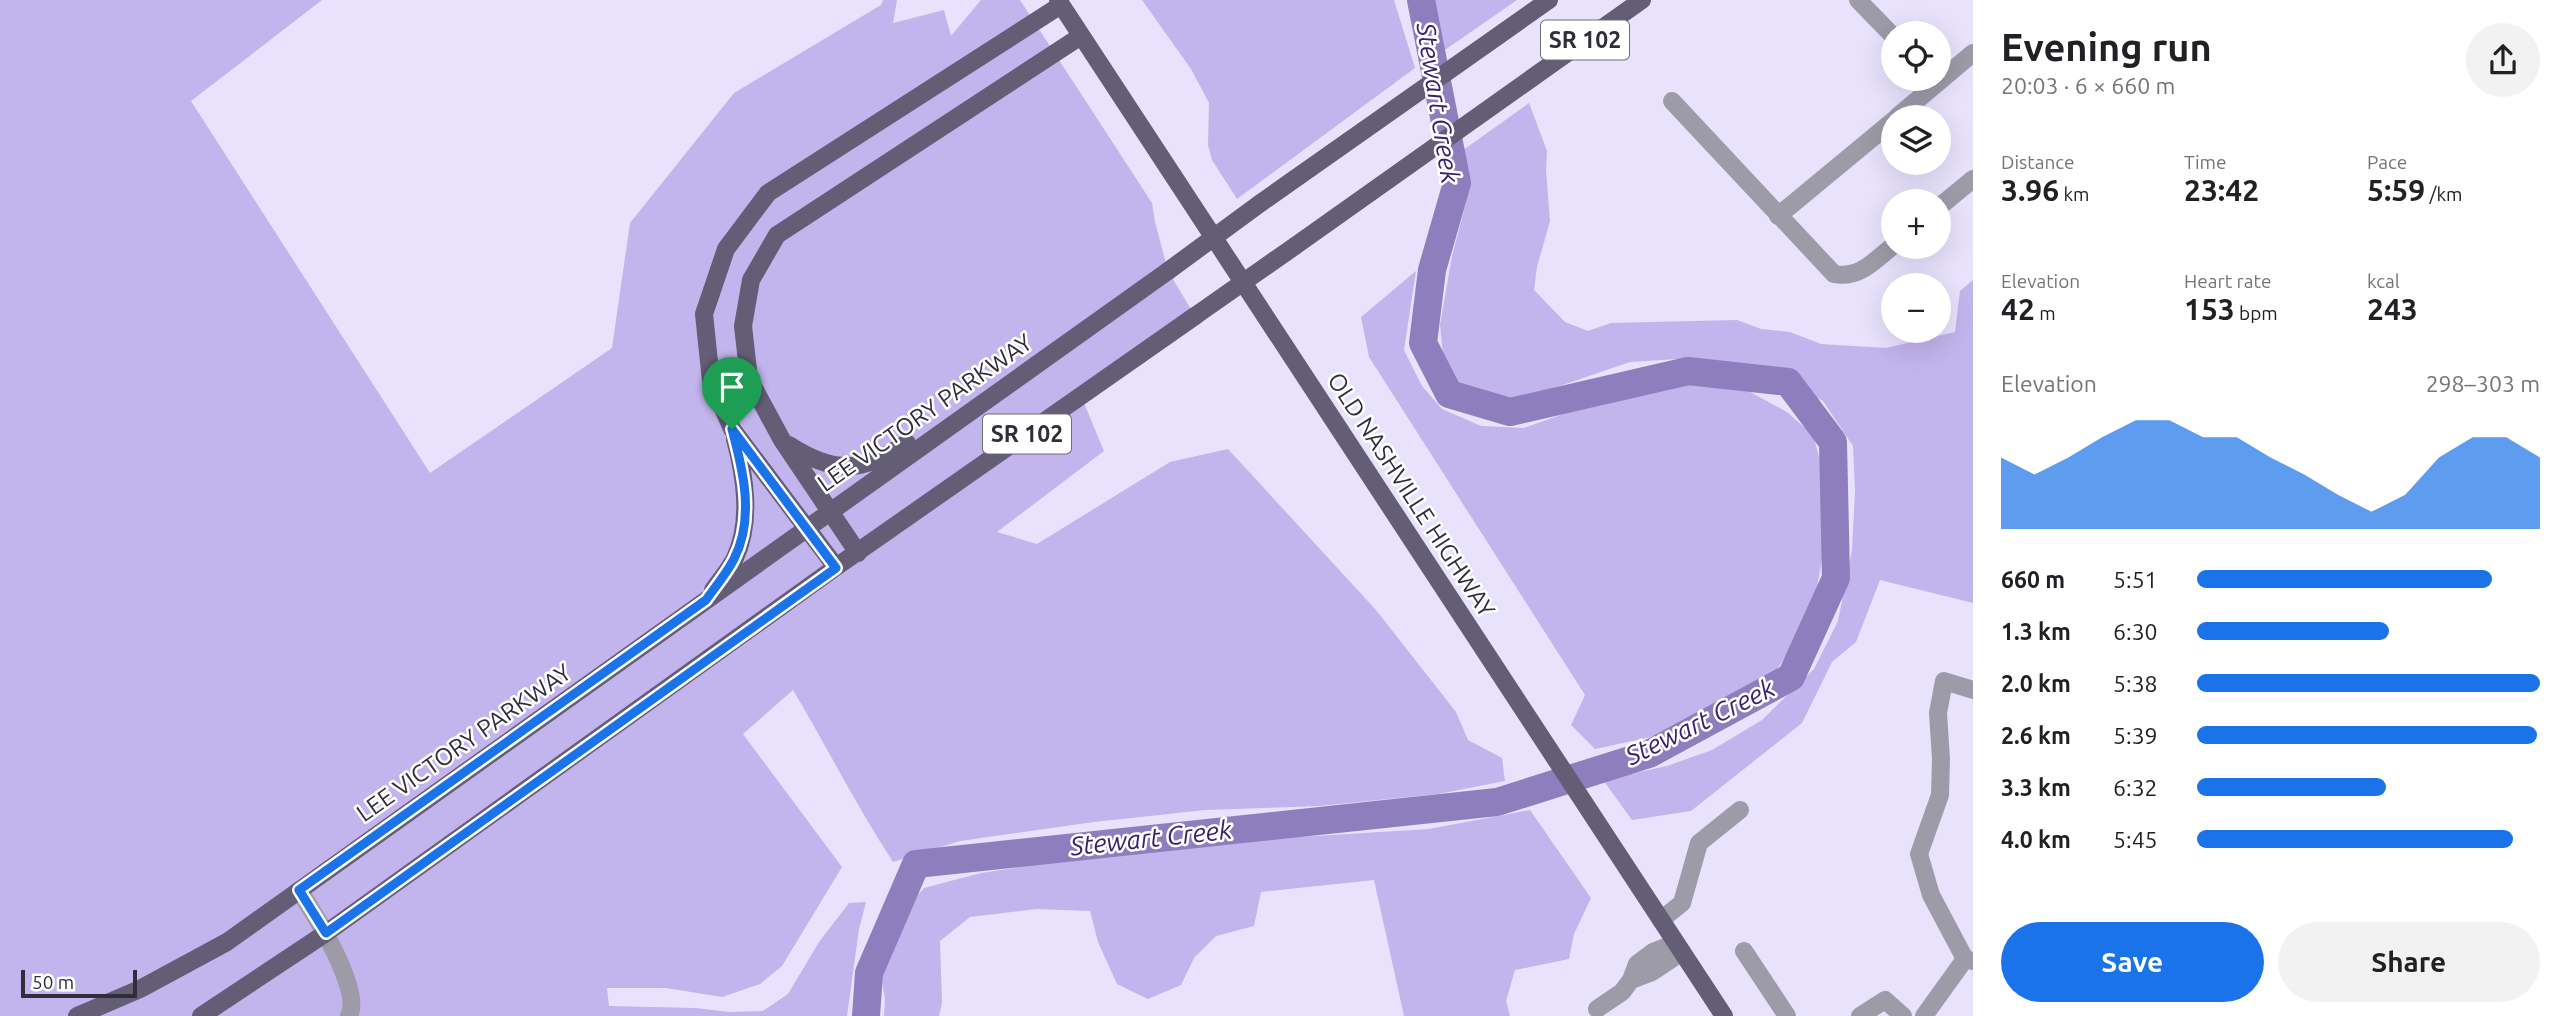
<!DOCTYPE html>
<html lang="en">
<head>
<meta charset="utf-8">
<style>
	body { margin:0; font-family:Ubuntu,sans-serif; background:#f2f2f2; color:#202124; height:100vh; display:flex; flex-direction:column; font-size:26px; white-space:nowrap }
	* { box-sizing:border-box; margin:0 }
	p { font-size:23px; color:#757577 }
	.icon { flex:none; width:38px; height:38px; fill:none; stroke:currentColor; stroke-width:2; stroke-linecap:round; stroke-linejoin:round }
	.map { position:relative; flex:1; overflow:hidden }
	.details { display:flex; flex-direction:column; background:#fff; width:595px }
	.details>* { flex:none }
	.controls { position:absolute; left:1881px; top:21px; display:grid; gap:14px }
	.controls a { display:grid; place-items:center; width:70px; height:70px; border-radius:50%; background:#fff; box-shadow:0 7px 28px #0002; font-size:35px }
	.scale { position:absolute; left:21px; bottom:18px; width:116px; box-sizing:border-box; padding-left:7px; border:4px solid #302e3a; border-top:0; font-size:19px; line-height:24px; white-space:nowrap; color:#302e3a; -webkit-text-stroke:5px #fff; paint-order:stroke }
	.pin { position:absolute; display:grid; place-items:center; width:60px; height:60px; color:#fff; margin:-72px -30px; border-radius:50% 50% 50% 0; rotate:-45deg; box-shadow:0 0 7px #0007 }
	.pin .icon { rotate:45deg }
	.round { display:grid; place-items:center; flex:none; width:74px; height:74px; border-radius:37px; background:#f2f2f2 }
	.overview { display:flex; align-items:center; justify-content:space-between; height:119px; padding:0 28px }
	h1 { font-size:38px; font-weight:600; line-height:52px }
	.stats { display:grid; grid-template-columns:repeat(3,1fr); gap:10px; height:119px; padding:7px 28px }
	.stats div { display:grid; align-content:center }
	.stats b { font-size:30px; font-weight:600 }
	.stats small { font-size:19px; font-weight:400 }
	.stats p { font-size:19px }
	.chart { height:196px; padding:14px 28px }
	.chart p { display:flex; justify-content:space-between }
	.chart svg { width:100%; height:126px; margin-top:7px; fill:#1a73e8; opacity:.7 }
	.button { display:flex; gap:14px; margin-top:auto; padding:14px 28px }
	.button a { flex:1; height:80px; border-radius:42px; background:#1a73e8; color:#fff; font-size:28px; font-weight:600; line-height:80px; text-align:center }
	.button a+a { background:#f2f2f2; color:#202124 }
	ul { padding:0 28px; list-style:none; font-size:23px }
	li { display:grid; grid-template-columns:112px 84px 1fr; align-items:center; height:52px }
	li i { height:18px; border-radius:9px; background:#1a73e8 }
	main { display:flex; flex:1; min-height:0 }
	.map>svg:first-child { display:block }
	.green { fill:#c2b4ed }
	.lines { fill:none; stroke-linecap:round; stroke-linejoin:round }
	.river { stroke:#8f7ebd; stroke-width:28 }
	.minor { stroke:#9e9ba9; stroke-width:18 }
	.major { stroke:#635d76; stroke-width:18 }
	.major-bridge { stroke:#635d76; stroke-width:18 }
	.route-casing { stroke:#fff; stroke-width:14 }
	.route { stroke:#1a73e8; stroke-width:9 }
	.labels { text-anchor:middle; stroke-width:5; stroke-linejoin:round; paint-order:stroke }
	.shield { fill:#fff; stroke:#6e6d75; stroke-width:2 }
	.shield-label { font-size:23px; font-weight:bold; fill:#302e3a }
	.street-label { font-size:24px; fill:#302e3a; stroke:#fff }
	.water-label { font-size:26px; font-style:italic; fill:#3c206c; stroke:#fff }
</style>
</head>
<body>
<main>
<div class="map">
<svg width="1973" height="1016" viewBox="0 0 1973 1016">
	<rect width="100%" height="100%" fill="#e8e2fd"/>
	<!-- green -->
	<path class="green" d="M0 0H322L191 101 430 473 612 348 630 223 734 93 881 5 883 0H897L893 23 944 10 951 36 981 0H1020L1152 203 1155 222 1168 271 1195 316 1081 396 1104 451 997 532 1037 544 1170 462 1228 449 1376 610 1456 712 1468 740 1502 758 1505 781 1438 794 1319 806 1205 810 1094 822 960 841 893 862C857 807 827 747 793 690L743 734 842 867 782 966 760 984 722 997 666 988H607L609 1006 695 1008 730 1012 763 1011 788 994 819 942 849 903 866 902 859 929 847 1016H0Z
		M1142 0H1394L1415 68 1237 199 1212 160 1208 145 1209 103 1191 69Z
		M1429 0H1517L1442 52Z
		M1529 103 1547 151 1546 170 1550 221 1537 267 1534 290 1565 322 1588 331 1611 323 1737 320 1761 329 1790 332 1821 344 1886 348 1955 332 1960 291 1973 280V603L1880 580 1856 642 1832 662 1802 723 1691 811 1632 820 1603 780 1667 766 1712 750 1762 720 1814 669 1838 621 1852 550 1855 491 1853 446 1823 401 1770 371 1694 358 1630 362 1510 403 1462 390 1444 365 1440 325 1452 256 1466 203 1462 151Z
		M1416 271 1404 350 1422 386 1442 409 1481 426 1524 428 1566 413 1604 405 1652 386 1697 379 1741 387 1787 412 1813 435 1826 482 1824 549 1812 614 1776 671 1660 735 1595 749 1571 725 1585 695 1369 357 1361 317Z
		M1530 810 1591 898 1574 934 1569 959 1515 970 1506 1001 1510 1016H1404L1374 880 1261 892 1254 926 1216 936 1194 958 1181 985 1148 999 1117 984 1098 942 1090 911 1037 909 970 917 940 941 942 1003 939 1016H884L885 999 880 970 901 914 924 888 981 873 1054 862 1283 838 1429 829Z"/>
	<g class="lines">
		<!-- river -->
		<path class="river" d="M866 1016 869 973 916 864 1497 802 1649 754 1791 677 1836 578 1833 442 1788 382 1688 371 1510 412 1449 394 1423 343 1432 270 1457 183 1421 0"/>
		<!-- minor -->
		<path class="minor" d="M1858 0 1894 37
			M1672 101 1834 274C1860 279 1875 260 1894 245
			M1897 117 1973 53
			M1939 207 1973 179
			M1778 216 1894 120
			M1973 690 1944 681 1938 713 1941 759 1940 795 1919 854 1931 895 1965 959 1973 961
			M299 890C314 913 363 991 349 1016
			M1661 920 1682 903 1699 843 1740 810
			M1744 951 1787 1016
			M1631 980 1652 972 1682 952
			M1597 1009 1622 992 1631 980 1637 964 1653 952 1676 943
			M1860 1016 1885 1000 1903 1016
			M1924 1016 1965 959"/>
		<!-- major -->
		<path class="major" d="M1058 0 1724 1016
			M1262 202 1549 0
			M1295 246 1642 0
			M789 445C833 474 863 473 907 443
			M858 553 782 440 749 379 743 326 751 280 777 235 1081 36
			M836 567 732 429 711 381 704 314 726 249 768 193 1061 5
			M713 590C720 580 729 570 735 558 752 521 745 477 735 439
			M77 1016 140 989 227 942 1168 271
			M201 1016 326 933 836 567 1195 316"/>
		<!-- major-bridge -->
		<path class="major-bridge" d="M1168 271 1262 202
			M1195 316 1295 246"/>
	</g>
	<g class="lines">
		<!-- route casing -->
		<g class="route-casing">
			<path id="route" d="M732 429 836 568 326 933 299 890 706 600C715 587 727 573 734 559 755 518 743 470 732 429Z"/>
		</g>
		<!-- route -->
		<use href="#route" class="route"/>
	</g>
	<g class="labels">
		<!-- shield labels -->
		<g class="shield">
			<rect x="1541" y="20.5" width="88" height="39" rx="5"/>
			<rect x="983" y="414.5" width="88" height="39" rx="5"/>
		</g>
		<g class="shield-label">
			<text x="1585" y="48">SR 102</text>
			<text x="1027" y="442">SR 102</text>
		</g>
		<!-- street labels -->
		<g class="street-label">
			<text transform="translate(925 413) rotate(-35)" y="8">LEE VICTORY PARKWAY</text>
			<text transform="translate(1411 495) rotate(57)" y="8">OLD NASHVILLE HIGHWAY</text>
			<text transform="translate(464 743) rotate(-35)" y="8">LEE VICTORY PARKWAY</text>
		</g>
		<!-- water labels -->
		<g class="water-label">
			<text transform="translate(1438 103) rotate(81)" y="9">Stewart Creek</text>
			<text transform="translate(1700 722) rotate(-26)" y="9">Stewart Creek</text>
			<text transform="translate(1151 838) rotate(-6)" y="9">Stewart Creek</text>
		</g>
	</g>
</svg>
<div class="controls">
<a><svg class="icon" aria-label="locate" viewBox="0 0 24 24"><circle cx="12" cy="12" r="6"/><path d="M12 2v4M12 18v4M2 12h4M18 12h4"/></svg></a>
<a><svg class="icon" aria-label="layers" viewBox="0 0 24 24"><path d="M12 4l9 5-9 5-9-5zM3 14l9 5 9-5"/></svg></a>
<a>+</a>
<a>−</a>
</div>
<div class="scale">50 m</div>
<div class="pin" style="left:732px;top:429px;background:#1e9e55"><svg class="icon" aria-label="arrive" viewBox="0 0 24 24"><path d="M6 21V4h12l-3 4 3 4H6"/></svg></div>
</div>
<section class="details">
<div class="overview"><div><h1>Evening run</h1><p>20:03 · 6 × 660 m</p></div><a class="round"><svg class="icon" aria-label="share" viewBox="0 0 24 24"><path d="M12 15V3M7 8l5-5 5 5M5 13v7h14v-7"/></svg></a></div>
<div class="stats">
<div><p>Distance</p><b>3.96<small> km</small></b></div>
<div><p>Time</p><b>23:42</b></div>
<div><p>Pace</p><b>5:59<small> /km</small></b></div>
</div>
<div class="stats">
<div><p>Elevation</p><b>42<small> m</small></b></div>
<div><p>Heart rate</p><b>153<small> bpm</small></b></div>
<div><p>kcal</p><b>243</b></div>
</div>
<div class="chart"><p><span>Elevation</span>298–303 m</p>
<svg viewBox="0 0 160 44" preserveAspectRatio="none"><path d="M0 44V19L10 25L20 19L30 12L40 6L50 6L60 12L70 12L80 19L90 25L100 32L110 38L120 32L130 19L140 12L150 12L160 19V44z"/></svg>
</div>
<ul>
<li><b>660 m</b>5:51<i style="width:86%"></i></li>
<li><b>1.3 km</b>6:30<i style="width:56%"></i></li>
<li><b>2.0 km</b>5:38<i style="width:100%"></i></li>
<li><b>2.6 km</b>5:39<i style="width:99%"></i></li>
<li><b>3.3 km</b>6:32<i style="width:55%"></i></li>
<li><b>4.0 km</b>5:45<i style="width:92%"></i></li>
</ul>
<div class="button"><a>Save</a><a>Share</a></div>
</section>
</main>
</body>
</html>
